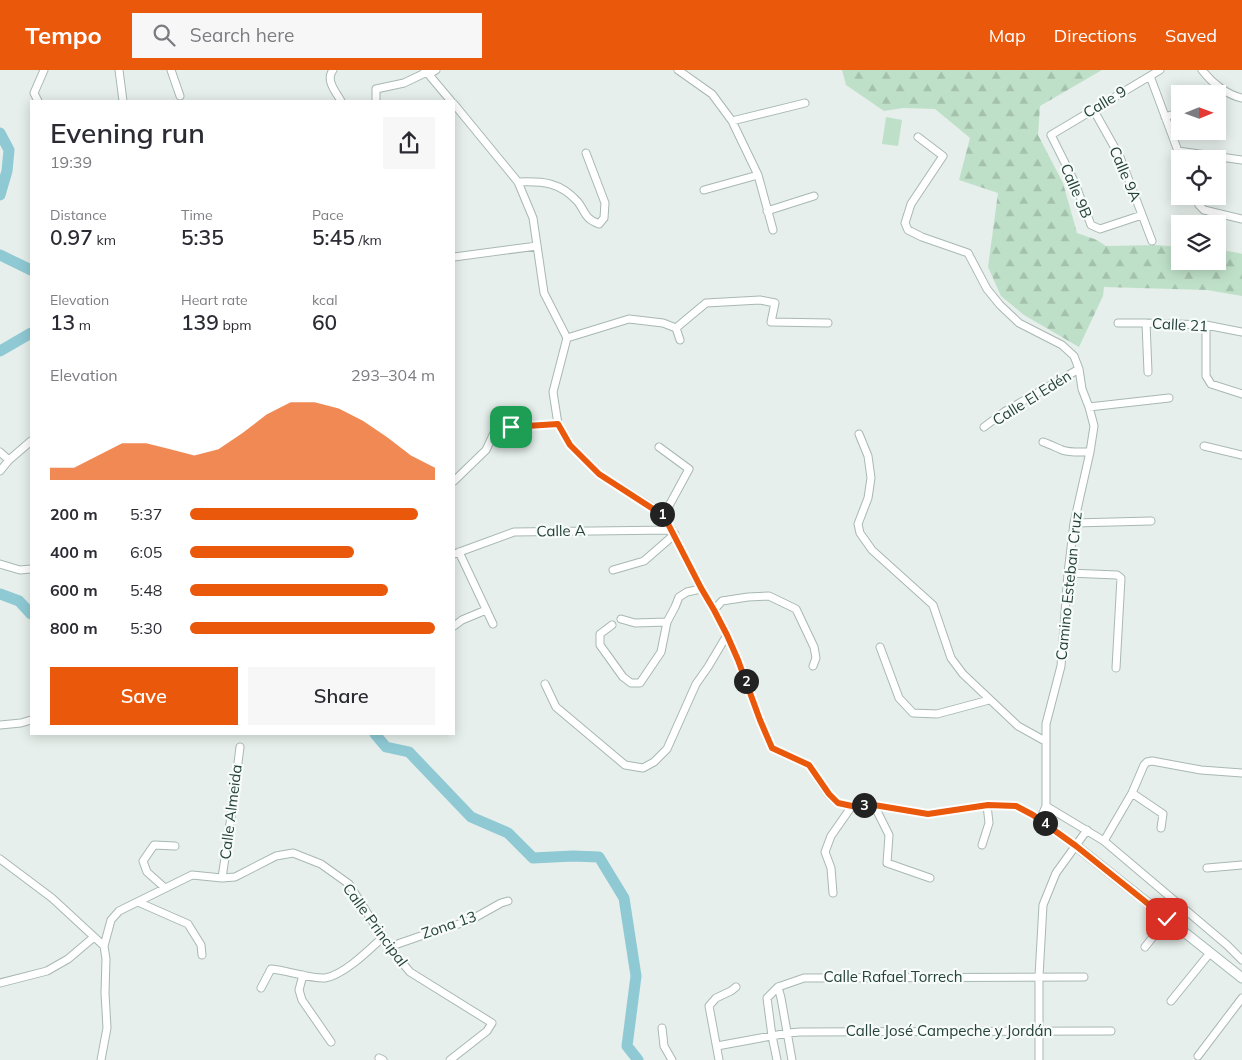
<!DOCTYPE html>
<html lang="en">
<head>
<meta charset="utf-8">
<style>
	body { margin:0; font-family:Mulish,sans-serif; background:#f7f7f7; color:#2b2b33; height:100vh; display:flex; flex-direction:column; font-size:19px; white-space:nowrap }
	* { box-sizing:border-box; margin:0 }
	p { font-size:16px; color:#7c7c81 }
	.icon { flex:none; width:28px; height:28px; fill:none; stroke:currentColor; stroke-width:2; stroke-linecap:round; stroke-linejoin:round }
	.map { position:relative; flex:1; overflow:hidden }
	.drawer { position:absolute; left:30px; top:30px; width:425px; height:635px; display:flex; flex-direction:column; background:#fff; border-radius:0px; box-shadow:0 2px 12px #0003 }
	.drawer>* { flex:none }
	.needle { width:32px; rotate:89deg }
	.tools { position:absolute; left:1171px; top:15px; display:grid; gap:10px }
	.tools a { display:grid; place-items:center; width:55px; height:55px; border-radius:0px; background:#fff; box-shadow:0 2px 12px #0003; font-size:25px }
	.pin { position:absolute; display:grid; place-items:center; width:42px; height:42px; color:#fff; margin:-21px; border-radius:10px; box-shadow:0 2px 8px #0006 }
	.km { position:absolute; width:25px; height:25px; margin:-12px; border-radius:50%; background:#222; color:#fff; font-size:14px; line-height:25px; text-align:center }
	.round { display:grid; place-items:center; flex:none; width:52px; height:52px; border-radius:0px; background:#f7f7f7 }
	.overview { display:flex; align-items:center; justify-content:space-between; height:85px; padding:0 20px }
	h1 { font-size:28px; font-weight:600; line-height:38px }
	.stats { display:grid; grid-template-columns:repeat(3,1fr); gap:8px; height:85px; padding:5px 20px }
	.stats div { display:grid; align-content:center }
	.stats b { font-size:21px; font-weight:600 }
	.stats small { font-size:14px; font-weight:400 }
	.stats p { font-size:14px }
	.chart { height:140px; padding:10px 20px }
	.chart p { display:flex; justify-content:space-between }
	.chart svg { width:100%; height:90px; margin-top:5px; fill:#ea580c; opacity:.7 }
	.primary-button { display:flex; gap:10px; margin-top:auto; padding:10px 20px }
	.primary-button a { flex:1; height:58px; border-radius:0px; background:#ea580c; color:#fff; font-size:20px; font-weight:600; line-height:58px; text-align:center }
	.primary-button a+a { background:#f7f7f7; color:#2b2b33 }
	ul { padding:0 20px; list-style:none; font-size:16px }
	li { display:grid; grid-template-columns:80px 60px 1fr; align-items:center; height:38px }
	li i { height:12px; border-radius:6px; background:#ea580c }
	header { display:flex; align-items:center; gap:30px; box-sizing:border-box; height:70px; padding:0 25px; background:#ea580c; color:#fff }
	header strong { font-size:24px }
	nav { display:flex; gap:28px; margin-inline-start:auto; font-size:18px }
	.search { width:350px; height:45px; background:#f7f7f7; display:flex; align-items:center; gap:12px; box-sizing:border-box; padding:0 18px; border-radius:0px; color:#7c7c81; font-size:19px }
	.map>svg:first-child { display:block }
	.forest { fill:url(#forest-firs) }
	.garden { fill:#bfe0c8 }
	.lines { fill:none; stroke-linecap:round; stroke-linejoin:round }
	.river { stroke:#8ec9d4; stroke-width:11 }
	.street-casing { stroke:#a8b8b2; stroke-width:9 }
	.secondary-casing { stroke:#a4bbb3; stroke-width:11 }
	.street { stroke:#fff; stroke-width:7 }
	.secondary { stroke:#fff; stroke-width:9 }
	.route-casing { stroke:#fff; stroke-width:10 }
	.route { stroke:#ea580c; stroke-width:6 }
	.labels { text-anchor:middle; stroke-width:4.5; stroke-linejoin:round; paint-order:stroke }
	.street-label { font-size:15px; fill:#24423a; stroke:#f7fbf9 }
</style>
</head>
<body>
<header>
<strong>Tempo</strong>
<div class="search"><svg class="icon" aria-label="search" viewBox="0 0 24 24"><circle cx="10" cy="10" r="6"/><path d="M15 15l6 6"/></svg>Search here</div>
<nav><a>Map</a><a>Directions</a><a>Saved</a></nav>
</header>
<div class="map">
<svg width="1242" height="990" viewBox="0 0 1242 990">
	<defs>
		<pattern id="forest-firs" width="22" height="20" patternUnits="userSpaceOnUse" patternTransform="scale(1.25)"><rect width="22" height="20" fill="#bfe0c8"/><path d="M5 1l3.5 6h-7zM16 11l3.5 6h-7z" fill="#a4c1ad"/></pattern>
	</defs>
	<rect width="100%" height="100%" fill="#e6efeb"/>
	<!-- forest -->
	<path class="forest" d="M842 0H1102L1040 36 1038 65 1063 113 1077 163 1097 170 1106 176 1157 175 1180 177V191H1218V180L1234 182 1242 184V226L1207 220 1104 217 1103 226 1079 277 1024 245 1001 226 988 197 998 123 959 110 970 68 935 39 903 38 884 41 846 15Z"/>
	<!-- garden -->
	<path class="garden" d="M886 47 902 50 898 76 882 74Z"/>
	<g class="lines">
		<!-- river -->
		<path class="river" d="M0 63 9 80 7 101 0 125
			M0 185 31 200
			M0 281 31 263
			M0 524 19 531 31 544
			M375 664 386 677 409 682 471 747 508 763 533 788 573 786 599 787 624 828 636 906 627 976 638 990"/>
		<!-- street casing -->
		<g class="street-casing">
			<path id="street" d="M119 0 123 31
				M171 0 180 26
				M333 0C325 10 336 22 341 31
				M425 0 451 31
				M678 0 712 24 732 51 758 105 773 160
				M1202 0C1212 13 1227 25 1242 28
				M429 4 436 0
				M1150 6 1181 89
				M38 31 34 23 44 0
				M376 31V19L404 13 427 2
				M454 34 518 112 533 148 544 223 567 268 553 322 558 354 570 375 599 404 664 445 701 519 714 540 727 565 738 590 760 650 772 678 809 695 829 725 838 733 852 736 874 735 928 744 987 735 1016 736 1033 745 1076 776
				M1093 39 1120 87 1152 171
				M1165 47 1177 43
				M732 51 805 33
				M918 67 943 86 911 134 905 153 908 160 922 167 968 183 987 219 1000 235 1019 253 1062 275 1074 286 1079 299 1082 319 1089 337 1094 356 1090 382 1074 453 1068 503 1061 596 1046 654V736L1040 750
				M1178 81 1242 90
				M518 112C543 111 560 112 578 132 586 143 585 149 599 154L604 148 605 133 586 83
				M704 120 758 105
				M1195 126 1199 135 1204 140 1242 149
				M767 141 814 126
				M1142 145 1100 159 1091 155 1074 111 1051 65 1160 0
				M454 187 537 176
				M1118 253H1146L1206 255 1242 262
				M1146 253 1148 302
				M1206 255V306L1211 314 1242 324
				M676 258 706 233 760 230 775 233 771 252 828 253
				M567 268 629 249 663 253 676 258 680 270
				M1089 337 1169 328
				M984 357 1004 342 1079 299
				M859 364 868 386 871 408 868 428 858 454 860 463 872 480 933 535 951 588 963 604 1018 656 1045 671
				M1043 372C1049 374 1055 377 1062 380 1070 383 1081 382 1090 382
				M1204 376 1242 385
				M659 377 689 399 664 445
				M0 382 9 390
				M0 401 9 390 31 371
				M454 411 486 380 494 363 511 357 558 354
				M1074 453 1151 451
				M459 482 493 554
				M454 484 514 462 672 460
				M0 494 20 500 31 499
				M613 500 644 491 675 464
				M1068 503 1117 505 1121 508 1116 598
				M714 540 722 531 748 527 769 526 796 539 814 577 816 588 813 596
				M621 549 635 553 667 552
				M612 555 600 564V575L623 607 631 613H640L661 582 667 552 675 537 679 527 687 522 701 519
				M454 556 462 550 486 540
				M880 577 899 628 913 643 937 644 989 630
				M545 614 556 637 625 695 643 698 654 692 667 679 696 614 708 597 727 565
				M0 655 21 653 31 650
				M1132 723 1163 744 1161 758
				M874 735 889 765 887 793 930 808
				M1046 736 1104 771 1227 875 1242 890
				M1104 771 1132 723 1144 695 1147 692 1152 691 1201 700 1242 703
				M982 775 989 753 987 735
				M0 789 52 828 104 876
				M1207 798 1242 795
				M222 808 232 740 240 677
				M165 818 147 802 143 791 154 775 175 776
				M833 823 831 798 825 782 831 766 852 736
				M138 832 188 854 201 875 202 885
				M389 877 435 861 469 851 501 833 508 831
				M1145 877 1167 849
				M303 905 299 920 302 930 331 972
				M0 913 47 901 68 889 94 867
				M261 918 271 899C286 900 311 909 325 908 344 905 369 880 383 867
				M1171 931 1210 883
				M662 958 664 976 672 990
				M717 976 788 963 800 962 1111 961
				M1198 986 1242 928
				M379 988 383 990
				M101 990 107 958 105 923 106 889 104 876 111 850 119 841 192 805 222 808 235 807 276 786 293 783 321 794 349 814 388 876 410 902 492 953 487 961 450 990
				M719 990 709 936 716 928 731 921 736 917
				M777 990 772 966 767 928 778 917
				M792 990 781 928 778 917 804 908 1084 907
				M1039 990V906L1043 835 1056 803 1087 760"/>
		</g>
		<!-- secondary casing -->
		<g class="secondary-casing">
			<path id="secondary" d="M1076 776 1242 908"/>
		</g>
		<!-- street -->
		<use href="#street" class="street"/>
		<!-- secondary -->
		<use href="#secondary" class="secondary"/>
	</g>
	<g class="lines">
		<!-- route casing -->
		<g class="route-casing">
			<path id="route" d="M511 357 558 354 570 375 599 404 664 446 701 518 714 540 727 565 738 590 760 650 772 678 809 695 829 724 838 733 852 736 874 735 928 744 988 735 1016 736 1033 745 1076 776 1167 849"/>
		</g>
		<!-- route -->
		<use href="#route" class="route"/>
	</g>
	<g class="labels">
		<!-- street labels -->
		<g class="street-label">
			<text transform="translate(1105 32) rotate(-31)" y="5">Calle 9</text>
			<text transform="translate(1125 104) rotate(67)" y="5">Calle 9A</text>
			<text transform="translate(1076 121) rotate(67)" y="5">Calle 9B</text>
			<text transform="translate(1180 255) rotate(3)" y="5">Calle 21</text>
			<text transform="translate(1032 328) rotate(-32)" y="5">Calle El Edén</text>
			<text transform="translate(561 461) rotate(-1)" y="5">Calle A</text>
			<text transform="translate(1069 516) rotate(-84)" y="5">Camino Esteban Cruz</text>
			<text transform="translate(231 742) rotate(-83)" y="5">Calle Almeida</text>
			<text transform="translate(375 855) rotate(54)" y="5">Calle Principal</text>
			<text transform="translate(449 855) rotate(-19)" y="5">Zona 13</text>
			<text x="893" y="912">Calle Rafael Torrech</text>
			<text x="949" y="966">Calle José Campeche y Jordán</text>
		</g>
	</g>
</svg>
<div class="tools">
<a><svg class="needle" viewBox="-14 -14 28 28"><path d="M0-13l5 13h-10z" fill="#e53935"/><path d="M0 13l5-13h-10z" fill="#7c7c81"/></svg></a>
<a><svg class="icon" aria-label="locate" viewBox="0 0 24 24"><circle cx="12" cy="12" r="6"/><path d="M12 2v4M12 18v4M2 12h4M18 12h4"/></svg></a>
<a><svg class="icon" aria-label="layers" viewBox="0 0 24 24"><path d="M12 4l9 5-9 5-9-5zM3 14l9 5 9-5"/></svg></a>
</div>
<div class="pin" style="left:511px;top:357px;background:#1e9e55"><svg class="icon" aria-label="arrive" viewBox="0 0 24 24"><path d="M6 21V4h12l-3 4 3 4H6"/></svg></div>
<div class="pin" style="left:1167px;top:849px;background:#d93025"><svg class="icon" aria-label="check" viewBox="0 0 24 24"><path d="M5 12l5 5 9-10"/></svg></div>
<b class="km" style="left:662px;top:444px">1</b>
<b class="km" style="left:746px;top:611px">2</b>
<b class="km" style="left:864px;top:735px">3</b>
<b class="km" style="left:1045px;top:753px">4</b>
<section class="drawer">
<div class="overview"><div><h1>Evening run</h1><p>19:39</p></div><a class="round"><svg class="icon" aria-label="share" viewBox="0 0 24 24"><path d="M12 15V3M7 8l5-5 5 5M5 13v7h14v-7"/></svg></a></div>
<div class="stats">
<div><p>Distance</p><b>0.97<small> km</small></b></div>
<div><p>Time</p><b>5:35</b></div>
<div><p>Pace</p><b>5:45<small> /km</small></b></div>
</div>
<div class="stats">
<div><p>Elevation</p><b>13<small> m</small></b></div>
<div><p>Heart rate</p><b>139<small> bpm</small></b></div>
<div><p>kcal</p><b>60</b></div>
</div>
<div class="chart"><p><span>Elevation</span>293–304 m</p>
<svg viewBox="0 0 160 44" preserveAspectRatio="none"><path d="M0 44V38L10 38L20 32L30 26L40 26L50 29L60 32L70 29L80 21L90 12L100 6L110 6L120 9L130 15L140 23L150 32L160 38V44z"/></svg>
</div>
<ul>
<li><b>200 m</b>5:37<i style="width:93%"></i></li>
<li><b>400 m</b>6:05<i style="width:67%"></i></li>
<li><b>600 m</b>5:48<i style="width:81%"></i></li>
<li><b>800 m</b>5:30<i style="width:100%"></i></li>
</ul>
<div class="primary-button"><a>Save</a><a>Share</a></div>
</section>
</div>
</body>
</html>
